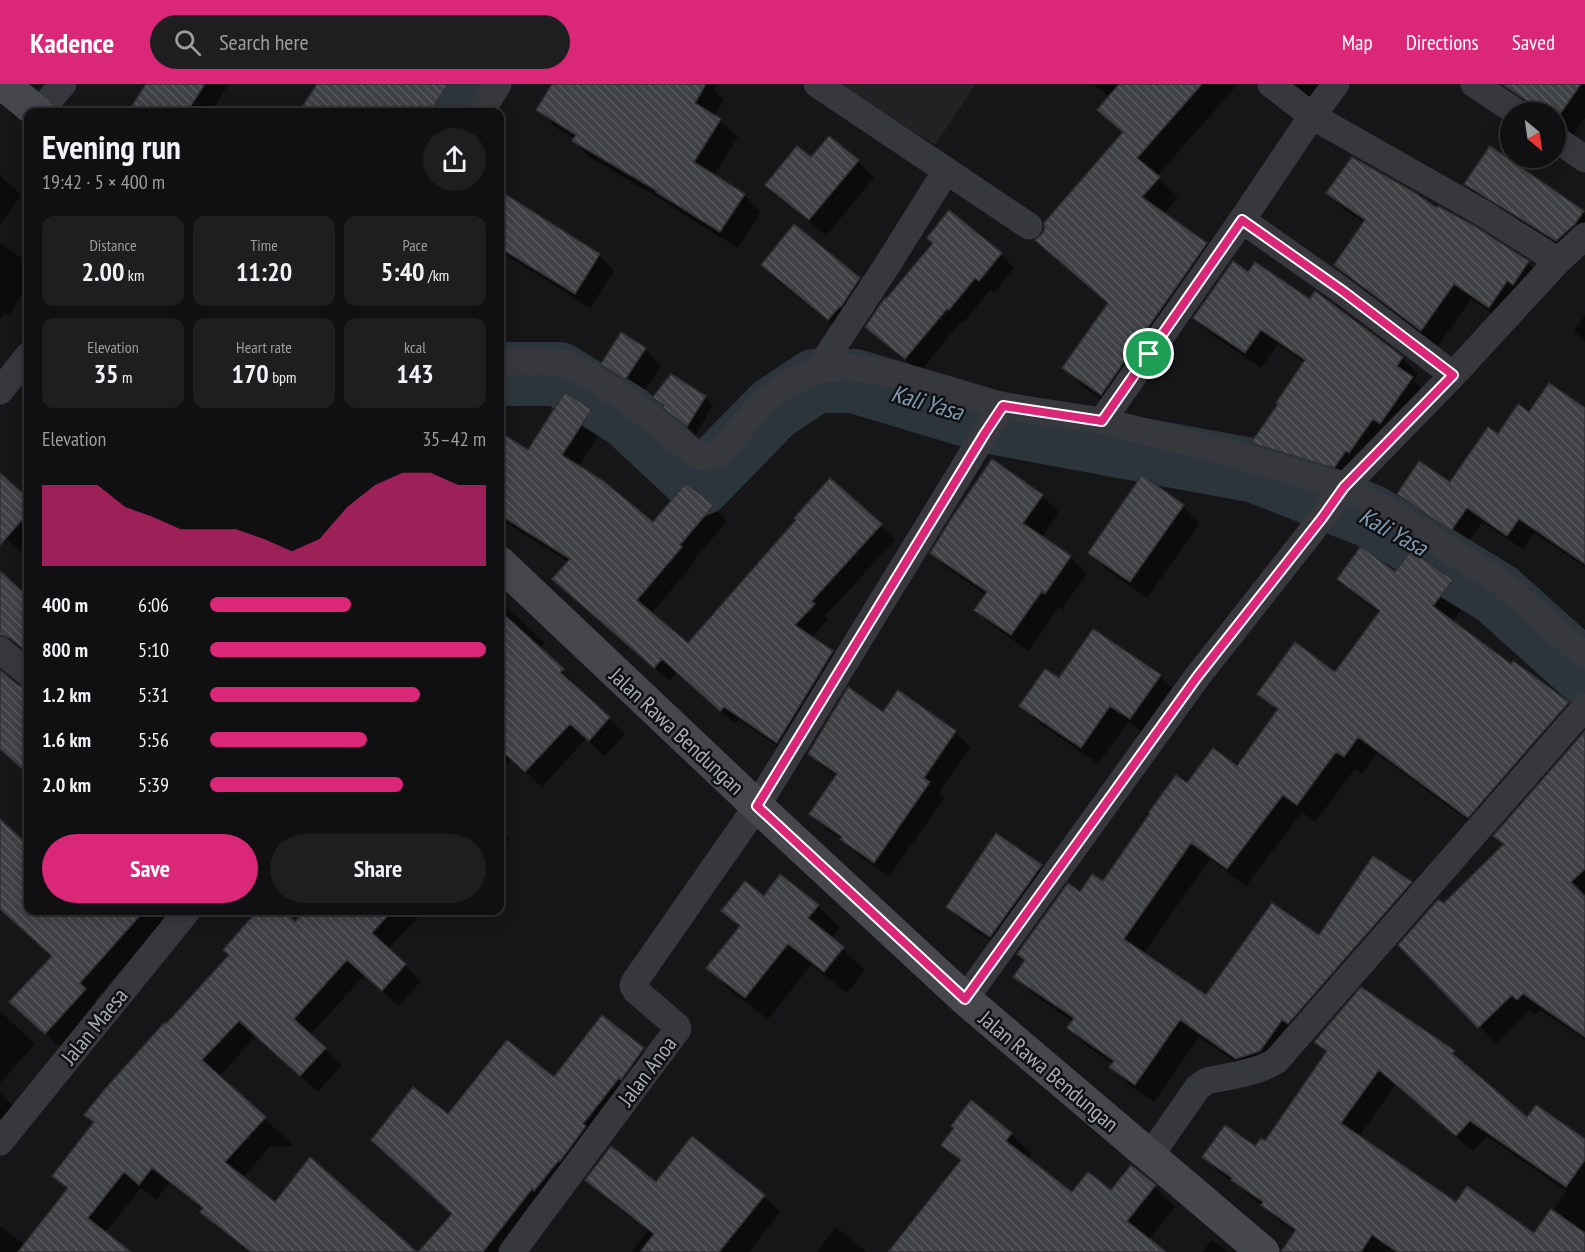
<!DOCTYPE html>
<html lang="en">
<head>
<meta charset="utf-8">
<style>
	body { margin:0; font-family:"PT Sans Narrow",sans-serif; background:#1e1e20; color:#f1f3f6; height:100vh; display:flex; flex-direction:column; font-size:22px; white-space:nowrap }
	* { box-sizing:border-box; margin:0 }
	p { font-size:20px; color:#9c9d9f }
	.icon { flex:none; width:33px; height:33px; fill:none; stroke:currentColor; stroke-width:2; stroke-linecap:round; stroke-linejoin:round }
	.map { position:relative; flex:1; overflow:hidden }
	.drawer { position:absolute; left:24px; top:24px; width:480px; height:807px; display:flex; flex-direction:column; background:#101012; border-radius:12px; box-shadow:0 3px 15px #0003,0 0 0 2px #303032 }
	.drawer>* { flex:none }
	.needle { width:39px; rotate:151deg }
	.tools { position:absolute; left:1500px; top:18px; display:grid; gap:12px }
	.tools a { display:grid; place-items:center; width:66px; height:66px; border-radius:50%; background:#101012; box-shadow:0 3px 15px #0003,0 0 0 2px #303032; font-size:30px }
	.pin { position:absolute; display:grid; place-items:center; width:51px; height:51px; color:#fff; margin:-26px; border:3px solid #fff; border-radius:50%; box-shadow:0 2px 6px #0007 }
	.round { display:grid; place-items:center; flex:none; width:63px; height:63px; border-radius:32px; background:#1e1e20 }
	.summary { display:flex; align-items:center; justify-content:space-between; height:102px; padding:0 18px }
	h1 { font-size:33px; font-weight:600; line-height:45px }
	.figures { display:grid; grid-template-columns:repeat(3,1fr); gap:9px; height:102px; padding:6px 18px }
	.figures div { display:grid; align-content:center; border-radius:12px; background:#1e1e20; text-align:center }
	.figures b { font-size:26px; font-weight:600 }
	.figures small { font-size:16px; font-weight:400 }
	.figures p { font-size:16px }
	.chart { height:168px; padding:12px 18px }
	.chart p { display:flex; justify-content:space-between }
	.chart svg { width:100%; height:108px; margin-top:6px; fill:#db2777; opacity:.7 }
	.button { display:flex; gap:12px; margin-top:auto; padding:12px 18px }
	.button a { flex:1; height:69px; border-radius:36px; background:#db2777; color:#fff; font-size:24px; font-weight:600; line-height:69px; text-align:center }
	.button a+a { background:#1e1e20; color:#f1f3f6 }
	ul { padding:0 18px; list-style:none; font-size:20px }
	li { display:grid; grid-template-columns:96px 72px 1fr; align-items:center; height:45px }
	li i { height:15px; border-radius:8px; background:#db2777 }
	header { display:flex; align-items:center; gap:36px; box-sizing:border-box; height:84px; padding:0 30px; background:#db2777; color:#fff }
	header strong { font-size:28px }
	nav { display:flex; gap:33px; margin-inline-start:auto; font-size:21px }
	.search { width:420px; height:54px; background:#1e1e20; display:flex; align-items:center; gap:15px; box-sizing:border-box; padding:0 21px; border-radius:33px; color:#9c9d9f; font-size:22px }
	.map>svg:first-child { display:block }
	.built { fill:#222225 }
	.shadow { fill:#0007 }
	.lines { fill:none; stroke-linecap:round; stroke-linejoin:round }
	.river { stroke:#2c353c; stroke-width:64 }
	.building { fill:url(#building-back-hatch); stroke:#303034; stroke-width:1.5 }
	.street { stroke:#37383d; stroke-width:27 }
	.secondary { stroke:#45474d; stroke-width:33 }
	.route-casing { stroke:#fff; stroke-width:12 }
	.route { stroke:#db2777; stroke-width:8 }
	.labels { text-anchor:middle; stroke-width:5; stroke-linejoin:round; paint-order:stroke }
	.street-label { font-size:22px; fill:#a8adb8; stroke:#111113 }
	.water-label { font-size:24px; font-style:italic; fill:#7f9bb3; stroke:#111113 }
</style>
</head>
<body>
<header>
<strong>Kadence</strong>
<div class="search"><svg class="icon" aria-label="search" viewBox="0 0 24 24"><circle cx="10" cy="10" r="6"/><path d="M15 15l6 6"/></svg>Search here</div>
<nav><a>Map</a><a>Directions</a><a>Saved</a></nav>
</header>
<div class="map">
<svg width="1585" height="1168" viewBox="0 0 1585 1168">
	<defs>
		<pattern id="building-back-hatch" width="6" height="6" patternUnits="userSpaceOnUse" patternTransform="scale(1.5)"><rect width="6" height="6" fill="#404145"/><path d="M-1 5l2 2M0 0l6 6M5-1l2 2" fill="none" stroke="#595a5e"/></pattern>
	</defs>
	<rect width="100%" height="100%" fill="#161618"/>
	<!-- built -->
	<path class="built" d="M838 0H976L935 61Z"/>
	<!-- shadow -->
	<path class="shadow" d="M145 0H229L211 28H129L147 1Z
		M325 0H480L484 4 468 28H301L308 17Z
		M554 0H718L714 6 724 16 714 32 720 36 738 53 713 92 744 111 761 128 738 164 675 125 671 121 591 74 574 57 575 55 555 43 538 25Z
		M1092 0H1238L1157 92 1178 113 1163 130 1206 160 1225 179 1120 329 1083 303 1064 284 1109 220 1056 175 1038 156 1124 50 1099 26 1110 13Z
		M1291 0H1334L1318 19Z
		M1516 0H1585V34L1572 52 1556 40V28H1539L1529 22 1512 5Z
		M858 77 874 94 826 152 784 117 767 101Z
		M0 91 21 111 0 141Z
		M1465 100 1583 128 1585 131V163L1574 173 1482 116Z
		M1328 109 1437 126 1472 143 1528 179 1544 195 1505 239 1471 215 1438 262 1351 197 1335 181 1365 139 1344 125Z
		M501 110 599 171 614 187 590 224 500 167V113Z
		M0 159 22 174 28 167V202L8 232 4 230 0 235Z
		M1001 170 1014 184 994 209 990 206 963 239 961 237 920 288 881 256 867 243 887 217Z
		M763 181 859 195 876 212 846 252 779 198Z
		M1249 190 1402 274 1418 290 1414 296 1428 311 1351 399 1269 375 1253 359 1305 279 1278 260 1261 284 1211 250 1195 234Z
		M1585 231V258L1574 247Z
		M645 265 661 282 642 311 620 297 603 280Z
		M672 292 705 313 713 321 696 350 673 332 654 314Z
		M591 326 605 341 578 383 653 440 687 401 713 423 727 437 694 476 695 478 651 530 688 561 881 441 895 456 825 532 828 535 811 554 832 568 847 583 792 672 739 636 735 640 677 588 670 597 569 509V478L506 439 504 443 500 440V350L529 368Z
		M1585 326V483L1534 449 1523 465 1482 438 1467 460 1413 424 1399 410 1451 400 1498 352 1530 330Z
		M0 391 28 416V464L24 470 0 449Z
		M1042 412 1059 428 1042 453 1070 473 1087 490 1062 525 1059 523 1028 567 993 542 976 526 986 511 949 485 932 469Z
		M1183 422 1200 439 1147 514 1106 485 1090 469Z
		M1395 490 1452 497 1469 515 1452 538 1512 582 1568 619 1585 636 1486 750 1377 670 1362 690 1355 685 1315 738 1302 728 1246 802 1210 775 1143 870 1206 913 1319 853 1411 799 1428 817 1255 992 1199 953 1154 1018 1129 1001 1111 983 1113 980 1087 962 1069 944 1073 938 1033 910 1015 892 1026 877 1018 870 1080 810 1103 800 1188 701 1237 684 1278 628 1259 609 1335 590 1380 530 1357 512 1339 495Z
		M9 497 28 515V571L0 547V507Z
		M500 517 545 559 539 565 578 602 576 604 625 650 605 672 586 655 542 703 511 675 500 689Z
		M1160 592 1177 609 1147 651 1128 638 1098 680 1038 638 1021 621 1059 596Z
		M0 607 28 632V690L0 665Z
		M884 630 955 648 970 663 939 709 944 714 889 793 857 770 843 757 826 745 811 730 837 693 824 684 809 669Z
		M1585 659V956L1540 926 1535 931 1529 926 1496 959 1400 861 1444 821 1504 762 1495 752Z
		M2 739 28 763V826H183L151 852 95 916 101 922 62 965 11 918 53 873 0 825V742Z
		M500 745 509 755 500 765Z
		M997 752 1041 782 1058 799 1008 868 964 839 948 823Z
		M764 814 818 822 840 844 831 855 865 886 847 909 811 881 768 935 730 906 708 884 740 844 723 827Z
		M307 826H424L388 865 421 897 399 922 364 892 310 951 342 981 318 1008 256 952 219 993 294 1062H271L242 1094 275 1120 414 1168H249L218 1144 202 1128 203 1126 169 1099 156 1116 141 1104 105 1149 125 1168H0V1142L25 1161 68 1106 54 1091 95 1039 86 1031 167 942 295 840Z
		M1362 905 1454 968 1470 984 1528 1035 1585 1056V1168H1524L1566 1107 1487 1052 1473 1067 1395 1001 1359 1053 1511 1168H1392L1389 1166 1388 1168H1309L1296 1149 1279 1137 1266 1124 1249 1112 1240 1103 1220 1089 1204 1073 1256 1064 1265 1059 1328 969 1316 958Z
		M0 927 35 960 0 999Z
		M602 933 643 965 660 981 511 1168H420L453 1130 448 1033 554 995Z
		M0 1009 24 1033 0 1059Z
		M971 1018 1011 1050 1032 1070 1027 1076 1072 1110 1111 1108 1155 1103 1175 1123 1148 1156 1163 1168H887L906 1143 908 1145 961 1078 943 1061 955 1045Z
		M587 1096 656 1100 764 1112 780 1128 749 1168H631L648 1147 604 1113Z
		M836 1143 867 1168H817Z
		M1212 1156 1228 1168H1202Z"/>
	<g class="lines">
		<!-- river -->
		<path class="river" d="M446 28 459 0
			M500 290H559L627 332 700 400 773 325 815 297H854L991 338 1256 387 1370 432 1497 510 1585 589"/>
	</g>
	<!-- building -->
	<path class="building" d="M146 0H205L187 28H128Z
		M317 0H448L430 28H299Z
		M552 0H706L695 19 721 35 694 78 745 110 720 148 656 108 657 107 572 57 576 51 536 26Z
		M1119 0H1202L1137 74 1160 93 1142 113 1207 159 1101 311 1062 284 1108 219 1035 156 1042 150 1045 144 1044 139 1123 48 1097 26Z
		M1502 0H1581L1556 36V28H1543Z
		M829 52 859 76 809 136 765 101 797 62 811 73Z
		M1490 62 1584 127 1575 140 1556 157 1464 100Z
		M1352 73 1412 107 1437 124 1438 122 1473 141 1529 177 1513 201 1507 197 1489 224 1454 200 1421 247 1334 181 1365 136 1326 109Z
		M500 107 600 170 575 210 500 164Z
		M949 126 1002 169 979 197 975 194 949 226 947 225 905 275 865 243 885 214 886 215 933 159 927 154Z
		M794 140 860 194 841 223 840 222 828 236 761 181Z
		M1233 177 1248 188 1255 178 1310 215 1315 207 1403 273 1397 282 1413 293 1380 340 1373 335 1349 369 1346 367 1334 384 1251 359 1278 320 1276 319 1305 276 1261 246 1245 269 1193 234Z
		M621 248 646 264 625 296 601 280Z
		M671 290 706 312 687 343 663 324 664 321 652 314Z
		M1549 299 1585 324V480L1519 435 1507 452 1467 424 1451 447 1397 410 1419 377 1450 398 1488 343 1498 350 1518 320 1529 328Z
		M565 308 592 325 562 371 602 396 653 438 686 399 714 421 680 461 682 463 637 516 688 559 796 436 794 434 830 394 882 440 812 517 815 520 795 541 833 567 777 659 724 623 720 627 662 575 654 584 552 495 570 475 500 431V348L528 366Z
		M992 375 1043 411 1023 439 1071 472 1045 510 1042 507 1011 551 974 526 987 508 930 469 951 435Z
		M0 389 28 414V429L0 461Z
		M1142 391 1184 421 1130 498 1088 469Z
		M1361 462 1395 488 1411 466 1453 496 1433 522 1511 580 1513 577 1569 618 1468 734 1358 653 1344 673 1336 668 1297 721 1283 711 1227 785 1191 759 1124 855 1206 911 1272 819 1319 851 1373 772 1412 798 1288 940 1282 936 1260 967 1236 975 1180 936 1135 1001 1109 983 1114 977 1067 944 1074 934 1013 893 1025 876 1017 870 1068 799 1080 808 1092 790 1103 797 1150 729 1149 728 1176 691 1187 699 1213 664 1237 682 1278 625 1257 610 1295 558 1335 588 1380 527 1337 495Z
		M0 487 28 513V569L10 554 0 551Z
		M500 527 564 585 560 588 610 633 589 657 570 640 525 688 500 665Z
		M1093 545 1161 591 1130 635 1110 622 1081 664 1019 622 1045 585 1059 594Z
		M0 586 18 601 28 604V690L0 665Z
		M848 603 883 628 898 606 956 647 924 694 930 698 874 779 840 755 842 753 809 730 837 690 808 670Z
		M1585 647V785L1571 798 1585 812V953L1523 910 1517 916 1512 911 1478 944 1398 861 1438 816 1444 819 1504 760 1493 752Z
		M0 735 28 761V826H145L80 899 86 905 45 950 9 918 52 872 0 825Z
		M996 749 1042 781 990 853 946 823Z
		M780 790 819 821 808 834 844 863 824 888 788 860 745 914 706 884 740 842 721 827 745 797 764 812Z
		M258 826H283L295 838 305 826H393L372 849 406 880 382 907 347 876 294 935 326 964 300 992 239 937 202 976 266 1033 225 1078 275 1118 310 1073 417 1168H251L200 1128 203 1124 152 1084 139 1101 124 1088 88 1134 131 1168H18L68 1104 52 1092 94 1038 84 1031 105 1005 165 938 166 940 229 871 223 866Z
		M1361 903 1455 967 1452 969 1527 1033 1536 1021 1585 1055V1076L1566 1103 1470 1037 1456 1052 1379 986 1341 1039 1456 1118 1467 1102 1534 1149 1551 1125 1585 1149V1168H1397L1372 1151 1361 1168H1281L1296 1146 1261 1121 1263 1118 1231 1096 1232 1094 1202 1073 1225 1041 1255 1062 1261 1054 1265 1057 1327 967 1314 958Z
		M602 931 644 964 621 996 619 994 583 1040 586 1042 560 1077 559 1076 534 1107 532 1105 483 1168H418L452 1130 371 1056 413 1003 448 1030 507 956 554 993Z
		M971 1016 1012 1049 1006 1057 1072 1108 1088 1088 1111 1106 1131 1081 1156 1101 1127 1137 1166 1168H888L961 1076 941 1061 954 1044 951 1042Z
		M692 1052 765 1111 719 1168H640L654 1150 585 1096 611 1062 656 1098Z"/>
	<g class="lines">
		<!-- street -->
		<path class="street" d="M817 0 1029 142
			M1271 0 1312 32 1481 128 1558 177
			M1474 0 1516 28
			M39 28 63 0
			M481 28 498 0
			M1556 55 1585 75
			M1242 136 1344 208 1453 291
			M500 278 537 277 561 279 585 289 632 319 698 372 710 373 719 369 763 319 785 301 818 286 847 283 891 289 1003 322 1102 337 1233 370 1344 403 1390 428 1503 500 1585 572
			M818 286 886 183 946 87
			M0 307 28 272
			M1102 337 1242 136 1312 32 1336 0
			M0 566 28 589
			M965 915 1197 593 1322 434 1344 403 1453 291 1558 177 1585 152
			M0 1058 188 826
			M1150 1072 1198 1003 1207 997C1230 992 1256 989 1276 977L1585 623
			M512 1168 678 945 677 942 636 907 633 902 635 897 757 722 985 349 1003 322"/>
		<!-- secondary -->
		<path class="secondary" d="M3 0 37 28
			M500 479 757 722 965 915 1263 1168"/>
	</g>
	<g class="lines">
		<!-- route casing -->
		<g class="route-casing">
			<path id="route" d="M1242 136 1344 208 1453 291 1344 403 1322 434 1197 593 965 915 757 722 985 349 1003 322 1102 337Z"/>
		</g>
		<!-- route -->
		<use href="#route" class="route"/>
	</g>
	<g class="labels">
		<!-- street labels -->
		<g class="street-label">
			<text transform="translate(677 647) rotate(43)" y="8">Jalan Rawa Bendungan</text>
			<text transform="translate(94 942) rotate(-51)" y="8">Jalan Maesa</text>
			<text transform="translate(647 987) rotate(-53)" y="8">Jalan Anoa</text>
			<text transform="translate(1049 987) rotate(40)" y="8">Jalan Rawa Bendungan</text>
		</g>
		<!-- water labels -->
		<g class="water-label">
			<text transform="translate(927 319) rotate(16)" y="8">Kali Yasa</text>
			<text transform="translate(1393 448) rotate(29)" y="8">Kali Yasa</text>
		</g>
	</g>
</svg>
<div class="tools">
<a><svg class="needle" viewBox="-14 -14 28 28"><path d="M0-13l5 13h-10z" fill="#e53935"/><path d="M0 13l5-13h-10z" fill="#9c9d9f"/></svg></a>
</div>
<div class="pin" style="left:1149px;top:270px;background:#1e9e55"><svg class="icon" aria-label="arrive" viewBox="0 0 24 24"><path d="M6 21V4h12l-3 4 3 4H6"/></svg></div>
<section class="drawer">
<div class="summary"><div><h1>Evening run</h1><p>19:42 · 5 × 400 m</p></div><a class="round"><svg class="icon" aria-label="share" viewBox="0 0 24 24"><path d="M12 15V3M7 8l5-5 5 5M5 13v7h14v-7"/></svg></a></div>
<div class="figures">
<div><p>Distance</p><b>2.00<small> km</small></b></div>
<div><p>Time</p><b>11:20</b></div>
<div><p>Pace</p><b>5:40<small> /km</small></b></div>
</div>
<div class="figures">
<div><p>Elevation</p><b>35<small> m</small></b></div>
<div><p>Heart rate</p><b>170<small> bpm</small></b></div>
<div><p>kcal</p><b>143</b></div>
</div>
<div class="chart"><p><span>Elevation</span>35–42 m</p>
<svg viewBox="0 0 160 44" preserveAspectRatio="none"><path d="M0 44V11L10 11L20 11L30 20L40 24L50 29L60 29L70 29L80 33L90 38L100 33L110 20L120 11L130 6L140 6L150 11L160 11V44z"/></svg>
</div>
<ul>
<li><b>400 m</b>6:06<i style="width:51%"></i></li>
<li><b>800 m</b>5:10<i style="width:100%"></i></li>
<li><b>1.2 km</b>5:31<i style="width:76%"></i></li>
<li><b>1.6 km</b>5:56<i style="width:57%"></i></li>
<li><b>2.0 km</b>5:39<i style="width:70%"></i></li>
</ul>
<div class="button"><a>Save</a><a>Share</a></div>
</section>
</div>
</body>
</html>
